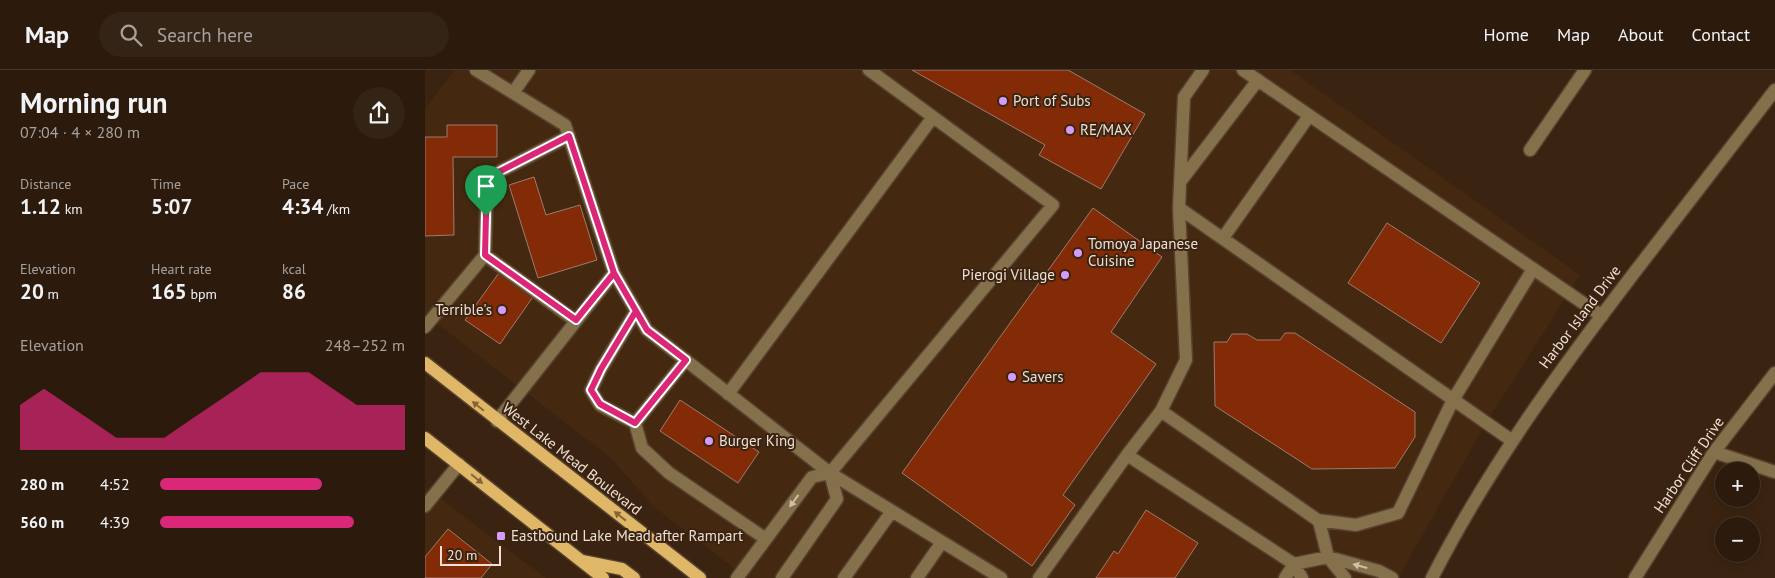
<!DOCTYPE html>
<html lang="en">
<head>
<meta charset="utf-8">
<style>
	body { margin:0; font-family:"PT Sans",sans-serif; background:#342416; color:#f1f3f6; height:100vh; display:flex; flex-direction:column; font-size:19px; white-space:nowrap }
	* { box-sizing:border-box; margin:0 }
	p { font-size:16px; color:#a6a19d }
	.icon { flex:none; width:28px; height:28px; fill:none; stroke:currentColor; stroke-width:2; stroke-linecap:round; stroke-linejoin:round }
	.map { position:relative; flex:1; overflow:hidden }
	.panel { display:flex; flex-direction:column; background:#2c1b0d; width:425px }
	.panel>* { flex:none }
	.tools { position:absolute; left:1290px; top:392px; display:grid; gap:10px }
	.tools a { display:grid; place-items:center; width:45px; height:45px; border-radius:50%; background:#2c1b0d; box-shadow:0 2px 8px #0003,0 0 0 1px #48392e; font-size:25px }
	.scale { position:absolute; left:15px; bottom:12px; width:61px; box-sizing:border-box; padding-left:5px; border:2px solid #eee0d4; border-top:0; font-size:14px; line-height:18px; white-space:nowrap; color:#eee0d4; -webkit-text-stroke:4px #3a2411; paint-order:stroke }
	.pin { position:absolute; display:grid; place-items:center; width:42px; height:42px; color:#fff; margin:-51px -21px; border-radius:50% 50% 50% 0; rotate:-45deg; box-shadow:0 0 5px #0007 }
	.pin .icon { rotate:45deg }
	.round { display:grid; place-items:center; flex:none; width:52px; height:52px; border-radius:26px; background:#342416 }
	.headline { display:flex; align-items:center; justify-content:space-between; height:85px; padding:0 20px }
	h1 { font-size:28px; font-weight:600; line-height:38px }
	.stats { display:grid; grid-template-columns:repeat(3,1fr); gap:8px; height:85px; padding:5px 20px }
	.stats div { display:grid; align-content:center }
	.stats b { font-size:21px; font-weight:600 }
	.stats small { font-size:14px; font-weight:400 }
	.stats p { font-size:14px }
	.chart { height:140px; padding:10px 20px }
	.chart p { display:flex; justify-content:space-between }
	.chart svg { width:100%; height:90px; margin-top:5px; fill:#db2777; opacity:.7 }
	ul { padding:0 20px; list-style:none; font-size:16px }
	li { display:grid; grid-template-columns:80px 60px 1fr; align-items:center; height:38px }
	li i { height:12px; border-radius:6px; background:#db2777 }
	header { display:flex; align-items:center; gap:30px; box-sizing:border-box; height:70px; padding:0 25px; background:#2c1b0d; border-bottom:1px solid #48392e }
	header strong { font-size:24px }
	nav { display:flex; gap:28px; margin-inline-start:auto; font-size:18px }
	.search { width:350px; height:45px; background:#342416; display:flex; align-items:center; gap:12px; box-sizing:border-box; padding:0 18px; border-radius:28px; color:#a6a19d; font-size:19px }
	main { display:flex; flex:1; min-height:0 }
	.map>svg:first-child { display:block }
	.built { fill:#442910 }
	.building { fill:#832b06; stroke:#9c7b70 }
	.lines { fill:none; stroke-linecap:round; stroke-linejoin:round }
	.minor-casing { stroke:#574230; stroke-width:15 }
	.major-casing { stroke:#574230; stroke-width:15 }
	.minor { stroke:#84714c; stroke-width:12 }
	.major { stroke:#e0b767; stroke-width:12 }
	.oneway { fill:#856638 }
	.oneway2 { fill:#cebfab }
	.route-casing { stroke:#fff; stroke-width:10 }
	.route { stroke:#db2777; stroke-width:6 }
	.poi-dot { fill:#d59cfb; stroke:#3a2411; stroke-width:2 }
	.labels { text-anchor:middle; stroke-width:4; stroke-linejoin:round; paint-order:stroke }
	.poi-label { font-size:15px; fill:#eee0d4; stroke:#3a2411; text-anchor:start }
	.street-label { font-size:15px; fill:#eee0d4; stroke:#3a2411 }
</style>
</head>
<body>
<header>
<strong>Map</strong>
<div class="search"><svg class="icon" aria-label="search" viewBox="0 0 24 24"><circle cx="10" cy="10" r="6"/><path d="M15 15l6 6"/></svg>Search here</div>
<nav><a>Home</a><a>Map</a><a>About</a><a>Contact</a></nav>
</header>
<main>
<section class="panel">
<div class="headline"><div><h1>Morning run</h1><p>07:04 · 4 × 280 m</p></div><a class="round"><svg class="icon" aria-label="share" viewBox="0 0 24 24"><path d="M12 15V3M7 8l5-5 5 5M5 13v7h14v-7"/></svg></a></div>
<div class="stats">
<div><p>Distance</p><b>1.12<small> km</small></b></div>
<div><p>Time</p><b>5:07</b></div>
<div><p>Pace</p><b>4:34<small> /km</small></b></div>
</div>
<div class="stats">
<div><p>Elevation</p><b>20<small> m</small></b></div>
<div><p>Heart rate</p><b>165<small> bpm</small></b></div>
<div><p>kcal</p><b>86</b></div>
</div>
<div class="chart"><p><span>Elevation</span>248–252 m</p>
<svg viewBox="0 0 160 44" preserveAspectRatio="none"><path d="M0 44V22L10 14L20 22L30 30L40 38L50 38L60 38L70 30L80 22L90 14L100 6L110 6L120 6L130 14L140 22L150 22L160 22V44z"/></svg>
</div>
<ul>
<li><b>280 m</b>4:52<i style="width:66%"></i></li>
<li><b>560 m</b>4:39<i style="width:79%"></i></li>
</ul>
</section>
<div class="map">
<svg width="1350" height="508" viewBox="0 0 1350 508">
	<rect width="100%" height="100%" fill="#3a2411"/>
	<!-- built -->
	<path class="built" d="M30 0H865L1155 205 1061 353 973 508H322L228 436 186 388 0 244V39Z
		M0 417 121 508H0Z"/>
	<!-- building -->
	<path class="building" d="M487 0H643L720 44 676 119 614 85 620 75Z
		M22 55H72V87H28L29 165 0 166V67H22Z
		M109 107 121 145 155 135 172 190 113 208 84 115Z
		M668 138 737 187 686 262 731 294 638 425 650 435 607 496 477 403Z
		M962 153 1055 213 1016 273 923 213Z
		M76 200 110 224 75 274 40 250Z
		M860 263H870L990 342V367L970 398 887 399 790 336 789 272H802L807 264H822L832 270H855Z
		M255 330 334 382 313 413 235 361Z
		M721 440 773 473 750 508H671L689 481 693 484Z
		M23 459 67 494 56 508H0V487Z"/>
	<g class="lines">
		<!-- minor casing -->
		<g class="minor-casing">
			<path id="minor" d="M51 0 140 55 189 203 72 351
				M818 0 1177 246
				M88 23 104 0
				M1105 80 1160 0
				M755 112 833 10
				M754 138 759 27 778 0
				M798 168 884 46
				M60 185 62 108 144 66
				M189 203 222 260 405 403 576 508
				M211 241 176 299 166 320 175 335 210 353 217 378 244 403 341 469
				M0 257 60 185 151 251
				M303 324 508 47
				M210 353 261 290
				M1289 382 1350 402
				M702 385 736 341
				M0 436 34 394
				M892 450 931 455 973 443 1028 330 1108 199
				M312 508 387 407 405 403 628 135 444 0
				M357 508 412 429 405 403
				M419 508 467 441
				M492 508 517 472
				M614 508 702 385 869 494 903 487 954 501 967 508
				M860 508 869 494 877 508
				M920 508 903 487 894 451 736 341 761 290 754 138 1086 370
				M1007 508C1063 398 1135 300 1209 203 1256 142 1303 81 1350 20
				M1210 508 1289 382 1350 303"/>
		</g>
		<!-- major casing -->
		<g class="major-casing">
			<path id="major" d="M0 293 275 508
				M0 368 178 508
				M157 491 197 499 209 508"/>
		</g>
		<!-- minor -->
		<use href="#minor" class="minor"/>
		<!-- major -->
		<use href="#major" class="major"/>
	</g>
	<!-- one-way arrows -->
	<defs><path id="oneway-solid" d="M-6-.8H1V-3.2L6.5 0L1 3.2V.8H-6Z" transform="scale(1.25)"/></defs>
	<g class="oneway">
		<use href="#oneway-solid" transform="translate(53 336) rotate(-141)"/>
		<use href="#oneway-solid" transform="translate(52 409) rotate(39)"/>
		<use href="#oneway-solid" transform="translate(195 446) rotate(-142)"/>
	</g>
	<g class="oneway2">
		<use href="#oneway-solid" transform="translate(369 431) rotate(126)"/>
		<use href="#oneway-solid" transform="translate(935 496) rotate(-165)"/>
	</g>
	<g class="lines">
		<!-- route casing -->
		<g class="route-casing">
			<path id="route" d="M61 146 60 185 151 250 189 203 211 241 176 299 166 320 175 334 210 353 261 290 222 260 189 203 144 66 62 108 61 146"/>
		</g>
		<!-- route -->
		<use href="#route" class="route"/>
	</g>
	<!-- markers -->
	<g class="poi-dot">
		<circle cx="578" cy="31" r="5"/>
		<circle cx="645" cy="60" r="5"/>
		<circle cx="653" cy="183" r="5"/>
		<circle cx="640" cy="205" r="5"/>
		<circle cx="77" cy="240" r="5"/>
		<circle cx="587" cy="307" r="5"/>
		<circle cx="284" cy="371" r="5"/>
		<rect x="71" y="461" width="10" height="10" rx="2.5"/>
	</g>
	<g class="labels">
		<!-- poi labels -->
		<g class="poi-label">
			<text x="588" y="36">Port of Subs</text>
			<text x="655" y="65">RE/MAX</text>
			<text x="663" y="179">Tomoya Japanese<tspan x="663" dy="17">Cuisine</tspan></text>
			<text x="630" y="210" text-anchor="end">Pierogi Village</text>
			<text x="67" y="245" text-anchor="end">Terrible's</text>
			<text x="597" y="312">Savers</text>
			<text x="294" y="376">Burger King</text>
			<text x="86" y="471">Eastbound Lake Mead after Rampart</text>
		</g>
		<!-- street labels -->
		<g class="street-label">
			<text transform="translate(1155 247) rotate(-53)" y="5">Harbor Island Drive</text>
			<text transform="translate(147 389) rotate(38)" y="5">West Lake Mead Boulevard</text>
			<text transform="translate(1264 395) rotate(-56)" y="5">Harbor Cliff Drive</text>
		</g>
	</g>
</svg>
<div class="tools">
<a>+</a>
<a>−</a>
</div>
<div class="scale">20 m</div>
<div class="pin" style="left:61px;top:146px;background:#1e9e55"><svg class="icon" aria-label="arrive" viewBox="0 0 24 24"><path d="M6 21V4h12l-3 4 3 4H6"/></svg></div>
</div>
</main>
</body>
</html>
